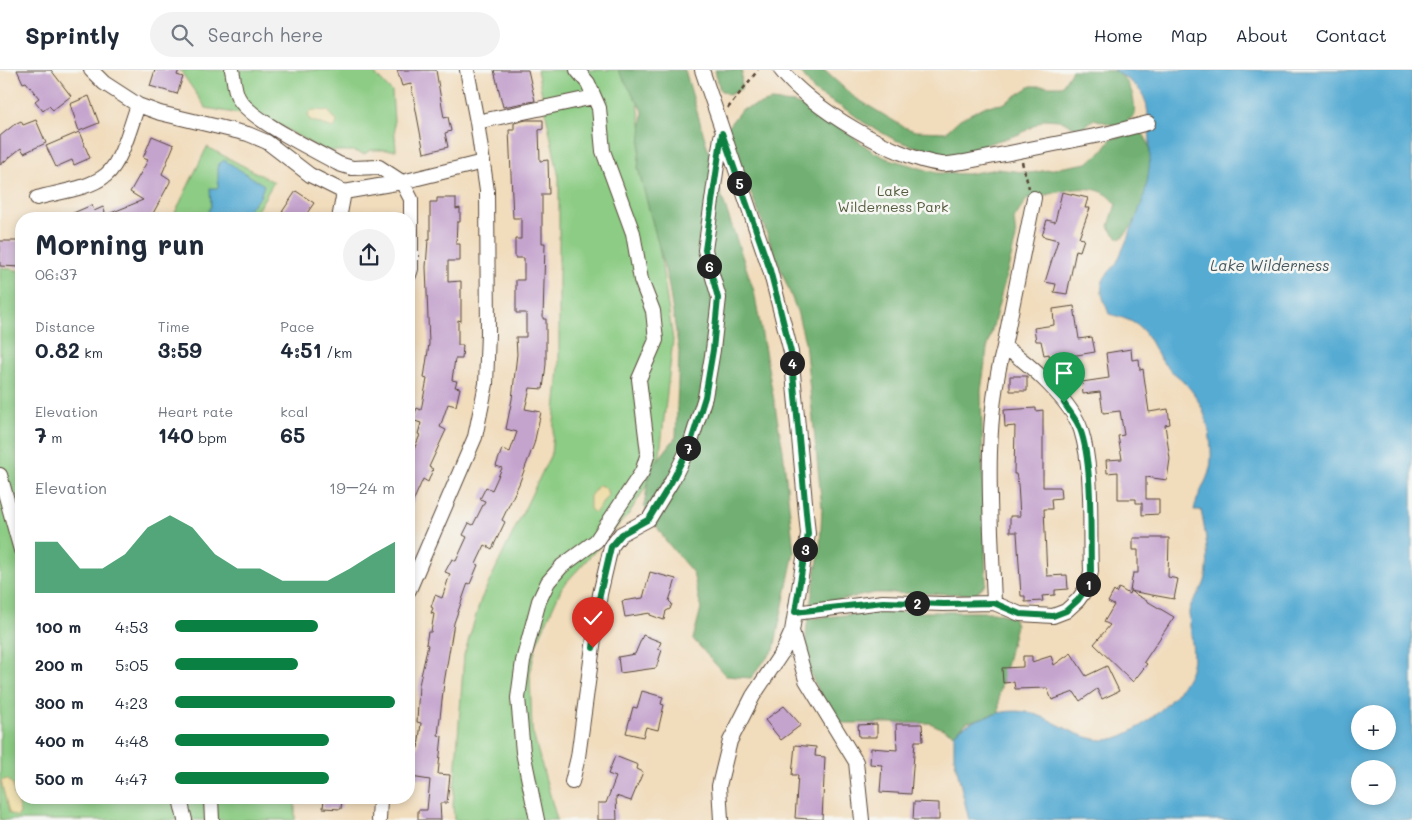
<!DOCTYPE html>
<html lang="en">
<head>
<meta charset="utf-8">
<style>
	body { margin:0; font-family:Mali,sans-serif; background:#f2f2f3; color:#1f2937; height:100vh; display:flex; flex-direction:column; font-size:19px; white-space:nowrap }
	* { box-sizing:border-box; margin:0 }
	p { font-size:16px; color:#747a83 }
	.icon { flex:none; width:28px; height:28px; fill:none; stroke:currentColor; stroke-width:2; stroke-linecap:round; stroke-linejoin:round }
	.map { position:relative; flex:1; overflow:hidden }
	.side { position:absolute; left:15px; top:142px; width:400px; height:592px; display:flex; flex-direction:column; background:#fff; border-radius:20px; box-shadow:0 2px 8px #0003 }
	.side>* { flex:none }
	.fabs { position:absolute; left:1351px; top:635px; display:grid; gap:10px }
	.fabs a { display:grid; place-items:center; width:45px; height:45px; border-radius:50%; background:#fff; box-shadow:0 2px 8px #0003; font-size:25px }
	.pin { position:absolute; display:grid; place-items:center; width:42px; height:42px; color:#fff; margin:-51px -21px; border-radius:50% 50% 50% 0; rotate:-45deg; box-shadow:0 0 5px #0007 }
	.pin .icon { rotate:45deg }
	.km { position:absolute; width:25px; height:25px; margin:-12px; border-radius:50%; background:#222; color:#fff; font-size:14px; line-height:25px; text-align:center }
	.round { display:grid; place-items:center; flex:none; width:52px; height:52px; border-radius:26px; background:#f2f2f3 }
	.head { display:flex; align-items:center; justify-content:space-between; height:85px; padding:0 20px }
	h1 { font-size:28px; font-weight:700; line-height:38px }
	.metrics { display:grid; grid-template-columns:repeat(3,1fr); gap:8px; height:85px; padding:5px 20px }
	.metrics div { display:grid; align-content:center }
	.metrics b { font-size:21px; font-weight:700 }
	.metrics small { font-size:14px; font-weight:400 }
	.metrics p { font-size:14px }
	.chart { height:140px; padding:10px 20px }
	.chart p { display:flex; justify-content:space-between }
	.chart svg { width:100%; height:90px; margin-top:5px; fill:#0b8043; opacity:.7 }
	ul { padding:0 20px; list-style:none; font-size:16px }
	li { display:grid; grid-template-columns:80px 60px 1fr; align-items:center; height:38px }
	li i { height:12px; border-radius:6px; background:#0b8043 }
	header { display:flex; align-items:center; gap:30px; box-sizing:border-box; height:70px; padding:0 25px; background:#fff; border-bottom:1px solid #e0e1e3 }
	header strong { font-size:24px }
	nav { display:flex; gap:28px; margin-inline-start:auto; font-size:18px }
	.search { width:350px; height:45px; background:#f2f2f3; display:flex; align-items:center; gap:12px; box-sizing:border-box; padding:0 18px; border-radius:28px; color:#747a83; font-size:19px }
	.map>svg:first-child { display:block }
	.green { fill:#8ccc84; stroke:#647b51 }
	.forest { fill:#71b072; stroke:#566d48 }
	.sand { fill:#eeda9e; stroke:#94825e }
	.water { fill:#57abd3; stroke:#496a78; fill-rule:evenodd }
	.building { fill:#c4a3cd }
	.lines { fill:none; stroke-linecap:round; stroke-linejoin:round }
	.minor-casing { stroke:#564536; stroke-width:16 }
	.path { stroke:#564536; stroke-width:2.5; stroke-dasharray:4 4; stroke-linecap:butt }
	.minor { stroke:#fff; stroke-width:14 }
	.route-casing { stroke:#fff; stroke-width:10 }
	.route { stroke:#0b8043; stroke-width:6 }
	.labels { text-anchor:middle; stroke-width:5; stroke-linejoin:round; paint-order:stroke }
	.park-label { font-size:14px; fill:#535b3d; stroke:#f6f6f2 }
	.water-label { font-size:15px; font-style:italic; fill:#45575d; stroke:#f6f6f2 }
</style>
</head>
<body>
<header>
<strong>Sprintly</strong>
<div class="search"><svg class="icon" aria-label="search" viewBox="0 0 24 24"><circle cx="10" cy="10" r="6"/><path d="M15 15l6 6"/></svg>Search here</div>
<nav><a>Home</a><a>Map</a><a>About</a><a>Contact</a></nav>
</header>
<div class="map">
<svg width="1412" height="750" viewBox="0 0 1412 750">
	<rect width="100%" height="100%" fill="#f6f6f2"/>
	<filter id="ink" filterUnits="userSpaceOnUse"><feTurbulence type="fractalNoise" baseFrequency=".02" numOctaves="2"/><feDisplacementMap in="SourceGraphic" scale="10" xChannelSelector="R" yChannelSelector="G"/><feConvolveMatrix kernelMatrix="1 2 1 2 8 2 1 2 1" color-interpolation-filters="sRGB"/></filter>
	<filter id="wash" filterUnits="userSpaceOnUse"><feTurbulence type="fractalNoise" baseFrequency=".0096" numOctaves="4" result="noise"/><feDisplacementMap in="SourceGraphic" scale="20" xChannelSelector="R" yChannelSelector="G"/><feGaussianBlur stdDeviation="1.12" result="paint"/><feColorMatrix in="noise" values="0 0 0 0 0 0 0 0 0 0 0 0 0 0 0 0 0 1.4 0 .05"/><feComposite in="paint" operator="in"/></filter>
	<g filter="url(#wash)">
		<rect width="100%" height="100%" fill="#f1dcbc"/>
		<!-- green -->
		<path class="green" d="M180 0H371L392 22 396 80H371L364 84 352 81H324L269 49 206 38Z
			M537 0H633L673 270 660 384 649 412 628 445 562 517 536 575 530 604 532 660 557 750H454L453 735 464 585 481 529 551 384 559 299V108Z
			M207 77 274 112 252 149H172Z
			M0 197 21 201V729H295V750H0Z"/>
		<!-- forest -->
		<path class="forest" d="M618 0H685L720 121 754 221 783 380 794 482 774 579 751 608 726 606 693 569 701 538 693 503 666 471 644 436 650 400 676 367 679 281 668 211 638 98 643 41Z
			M715 0H742L741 19 729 25 720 20Z
			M799 0H824L854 27 904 57 915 61 946 62 960 49 986 36 1003 34 1031 16H1062L1072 0 1116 1C1132 14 1134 25 1135 45L1120 57 1094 49 1084 57 1077 58 1059 50 1045 49 1020 64 990 73 964 85 948 87 895 70 863 52 850 42 815 22Z
			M771 31 794 33 808 38 829 49 872 81 886 88 937 103 967 104 997 99 1031 103 1087 93 1102 81 1111 69 1140 61C1165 82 1143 152 1120 169L1113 163 1109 156 1116 134C1097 105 1055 125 1027 129L1014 149 1016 168 987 279 981 321 986 514 975 524 875 523 810 536 820 478 822 438 805 272 797 241 726 59 741 40Z
			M873 542H994L1013 547 1016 555 999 625V643L967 652 954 664 930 653H840C814 615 800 598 808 549Z"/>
		<!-- sand -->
		<path class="sand" d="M312 40 328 41 337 51 336 55 333 58 310 50 308 44Z
			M599 415 606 418 608 425 595 443 590 439V426Z
			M7 709 13 715C13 731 18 730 20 743L17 747 9 743 1 711Z"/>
		<!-- water -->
		<path class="water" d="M1113 0H1412V750H969L954 687V664C966 653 976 650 991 645 1042 629 1060 667 1103 670 1133 671 1186 624 1192 595 1195 581 1189 557 1189 542 1190 531 1202 522 1205 511 1211 489 1205 462 1201 440H1194C1197 423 1211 407 1211 390 1212 362 1205 334 1185 313 1179 306 1171 302 1165 295 1143 266 1151 254 1109 244 1106 235 1100 224 1102 215 1104 203 1114 200 1118 190 1140 139 1154 116 1149 58 1148 44 1148 29 1138 18 1131 11 1122 5 1113 0ZM1360 644H1388V671H1360ZM1360 699H1388V726H1360Z
			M224 90 264 115 260 127 239 149H205L211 136 210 118H218V95Z"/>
		<g id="blocks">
			<!-- building -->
			<path class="building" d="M17 0H51L71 26 53 40 49 36 43 41 35 31 39 28 26 12 23 13Z
				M155 0H179L177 5 183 7 177 24 150 16Z
				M397 0H436L444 48 448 47 451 61 445 63 448 77 424 83 411 14 402 16Z
				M494 0H528L535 31 503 37Z
				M89 26 99 53 79 61 70 34Z
				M36 50 46 73 24 83 21 78 0 95V66L15 54 21 51 23 55Z
				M526 50H543V59L539 60 540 91 548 90 549 124H542V173H545L543 249H546V294L543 319 530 318 525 339 541 342 534 374 519 414 502 450 505 452 492 479 485 475 476 494 478 495 470 514 468 513 454 553 444 613 438 665 442 666 438 704 450 705 447 733H440L441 750H418V740H427L430 710 411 707 412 689 413 677 418 678 421 653 417 652 419 615 428 575 426 574 428 562H431L434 544 431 543 433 538 431 537 435 525 442 528 450 504 445 502 452 489 456 491 467 467 463 465 469 453 473 455 485 431 480 429 486 417 492 420 502 398 496 396 502 379 510 382 517 362 506 359 512 329 517 284 516 267H526V243H516V210H524V188H515V169H521V148H513L509 60H514V53Z
				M79 62 90 88 74 95 72 90 56 97 46 76Z
				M152 66 174 75 162 104 170 109V112L150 149H59L92 135 94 141 103 137 106 145 143 130 130 122 148 90 143 88Z
				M296 121 314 133 303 149H292L282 142Z
				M1062 122 1088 128 1085 138H1090L1079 168 1084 169 1080 181 1076 180 1067 224 1054 222 1056 214 1045 212 1058 170 1042 166 1047 150 1055 152Z
				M437 128H456V139L460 138V152H457L456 174H460V191H448V212L461 211V251L458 250V275H463L462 289H455L452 310 457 311 455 317 460 318 456 336 448 334 440 357 446 360 429 397 433 399 428 412 423 409 409 441V383L412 384 420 365 418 364 421 353 412 350 417 338 421 340 427 309 424 308 429 274 426 197 428 170H430V132H437Z
				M0 171H21V197L0 196Z
				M1074 236 1079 269 1092 267 1095 282 1071 286 1074 307 1057 310 1054 307 1049 284 1044 285 1041 271H1036L1034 258 1054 255 1053 239Z
				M1131 279 1132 290 1139 289 1140 300 1143 299 1149 342 1168 339 1170 354 1165 355 1170 389 1167 410 1146 407V429H1159V444L1142 445V433H1136V429H1118V402L1107 403 1106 390 1122 389 1118 366 1124 365 1120 341 1103 343 1100 322 1083 324 1082 312 1109 308 1106 283Z
				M1010 306H1027V321H1010Z
				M1036 338V341L1043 340V417H1060L1061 428 1051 429 1052 439H1044L1047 506 1067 505 1068 519 1055 520V525L1042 526 1043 531 1025 532V526H1021L1017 462H1010V446H1020L1018 414 1016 404H1014L1015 356 1005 357 1004 340Z
				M1133 468H1169L1168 507 1178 509 1174 529 1130 521 1133 503H1138V480H1133Z
				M650 502 676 509 669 531 672 534 670 539 666 541 664 550 650 545V543L625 547 622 531 643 528Z
				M1119 518 1129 524 1130 521 1174 547 1144 592 1147 594 1133 612 1094 574 1110 555 1104 552 1114 535 1108 532 1114 521 1116 523Z
				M643 565 661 572 658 579 662 580 656 598 620 603 618 587 635 584Z
				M1071 583 1086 606 1107 596 1119 621 1102 629 1097 619 1080 631 1074 622 1052 630 1047 618 1015 619 1014 612 1003 613 1002 598 1023 597V586H1032V592L1051 586 1054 595Z
				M642 621 663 627 661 634 664 635 658 660 646 657 643 667 626 663 633 637 637 638Z
				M784 636 801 655 781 670 765 650Z
				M877 654V667H859L858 655Z
				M896 654H922L923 671H915L911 724 880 722 882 695 870 694 871 678 897 680Z
				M795 675 816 677 815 686 825 687 822 750 795 748 798 705H792Z
				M615 686 638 695 637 699 643 702 631 731 616 726 617 750H598V733H606L616 707 608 704Z
				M324 729H342L341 739 323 738Z
				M914 732 939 733V750H913Z"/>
		</g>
	</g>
	<g filter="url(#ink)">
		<use href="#blocks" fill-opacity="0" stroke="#564536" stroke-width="1"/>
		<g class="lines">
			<!-- minor casing -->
			<g class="minor-casing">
				<path id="minor" d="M91 0 104 13 138 35 160 43 248 64 267 72 310 105 344 122 402 112 483 92
					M232 0C234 8 234 19 238 27 248 49 316 81 339 94L352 98 379 97 402 112 411 129V199L409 205
					M702 0 770 200 791 282 808 464 792 561 806 610 856 692 862 750
					M781 0C808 36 895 89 941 94 948 95 957 92 964 92L1105 64 1148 53
					M477 52 594 27
					M37 128C58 122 89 119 106 105 122 92 131 54 138 35
					M339 149 344 122
					M0 405 21 480
					M409 520 475 367 486 314 488 263 487 121 477 52 467 0
					M994 533C991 448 982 359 1004 277
					M795 543 883 532 943 534 994 533 1020 544 1053 546 1066 541 1078 530 1088 516 1091 501C1089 456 1094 402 1081 360 1072 332 1029 293 1004 277L1034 128
					M572 712 578 687 600 524 611 477 621 464 649 449 672 411 690 375 705 327 713 280 719 228 705 180 721 67
					M180 729 185 750
					M211 729 212 750
					M379 750 380 729
					M537 750 523 682 518 628 523 591 539 531 548 512 562 496 596 471 642 402 648 383 639 309 656 270 653 241 641 210 633 163 603 81 599 38 588 13 577 0
					M721 750 719 716 730 671 753 626 783 581 792 561"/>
			</g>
			<!-- path -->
			<path class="path" d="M728 38 758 0
				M1022 92 1029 118"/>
			<!-- minor -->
			<use href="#minor" class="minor"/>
		</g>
	</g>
	<g class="lines" filter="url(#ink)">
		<!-- route casing -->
		<g class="route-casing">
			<path id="route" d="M593 578 600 524 611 477 622 464 649 449 672 411 690 375 705 327 713 280 718 228 705 180 722 63 770 200 791 282 808 464 795 542 883 532 944 534 994 533 1020 544 1053 546 1066 541 1078 530 1088 516 1091 501C1090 463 1093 392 1080 359 1077 350 1069 341 1064 333"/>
		</g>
		<!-- route -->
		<use href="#route" class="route"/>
	</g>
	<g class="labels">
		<!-- park labels -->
		<g class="park-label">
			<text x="893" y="126">Lake<tspan x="893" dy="16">Wilderness Park</tspan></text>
		</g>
		<!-- water labels -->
		<g class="water-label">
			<text x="1270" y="201">Lake Wilderness</text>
		</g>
	</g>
</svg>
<div class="fabs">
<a>+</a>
<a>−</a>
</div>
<div class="pin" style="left:1064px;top:333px;background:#1e9e55"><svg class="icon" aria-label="arrive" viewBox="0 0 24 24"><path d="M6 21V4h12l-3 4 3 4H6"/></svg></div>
<div class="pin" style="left:593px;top:578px;background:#d93025"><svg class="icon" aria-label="check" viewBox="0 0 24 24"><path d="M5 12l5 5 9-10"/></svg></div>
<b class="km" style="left:1088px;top:514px">1</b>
<b class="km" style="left:917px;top:533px">2</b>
<b class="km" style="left:805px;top:479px">3</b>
<b class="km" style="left:792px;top:293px">4</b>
<b class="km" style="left:739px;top:113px">5</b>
<b class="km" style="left:709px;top:196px">6</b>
<b class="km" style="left:688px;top:378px">7</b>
<section class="side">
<div class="head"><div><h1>Morning run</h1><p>06:37</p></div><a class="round"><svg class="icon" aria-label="share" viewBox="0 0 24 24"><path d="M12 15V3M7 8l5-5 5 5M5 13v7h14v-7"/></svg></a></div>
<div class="metrics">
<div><p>Distance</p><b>0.82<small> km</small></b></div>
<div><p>Time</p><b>3:59</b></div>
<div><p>Pace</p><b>4:51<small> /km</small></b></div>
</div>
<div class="metrics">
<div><p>Elevation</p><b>7<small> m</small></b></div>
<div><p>Heart rate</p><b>140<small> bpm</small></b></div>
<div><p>kcal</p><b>65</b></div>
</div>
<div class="chart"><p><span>Elevation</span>19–24 m</p>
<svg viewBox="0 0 160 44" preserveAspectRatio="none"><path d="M0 44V19L10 19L20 32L30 32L40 25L50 12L60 6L70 12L80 25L90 32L100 32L110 38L120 38L130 38L140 32L150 25L160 19V44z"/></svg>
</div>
<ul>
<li><b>100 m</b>4:53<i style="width:65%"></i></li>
<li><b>200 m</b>5:05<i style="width:56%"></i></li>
<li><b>300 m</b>4:23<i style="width:100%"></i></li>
<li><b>400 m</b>4:48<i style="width:70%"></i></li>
<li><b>500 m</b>4:47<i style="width:70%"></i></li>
</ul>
</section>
</div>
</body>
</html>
